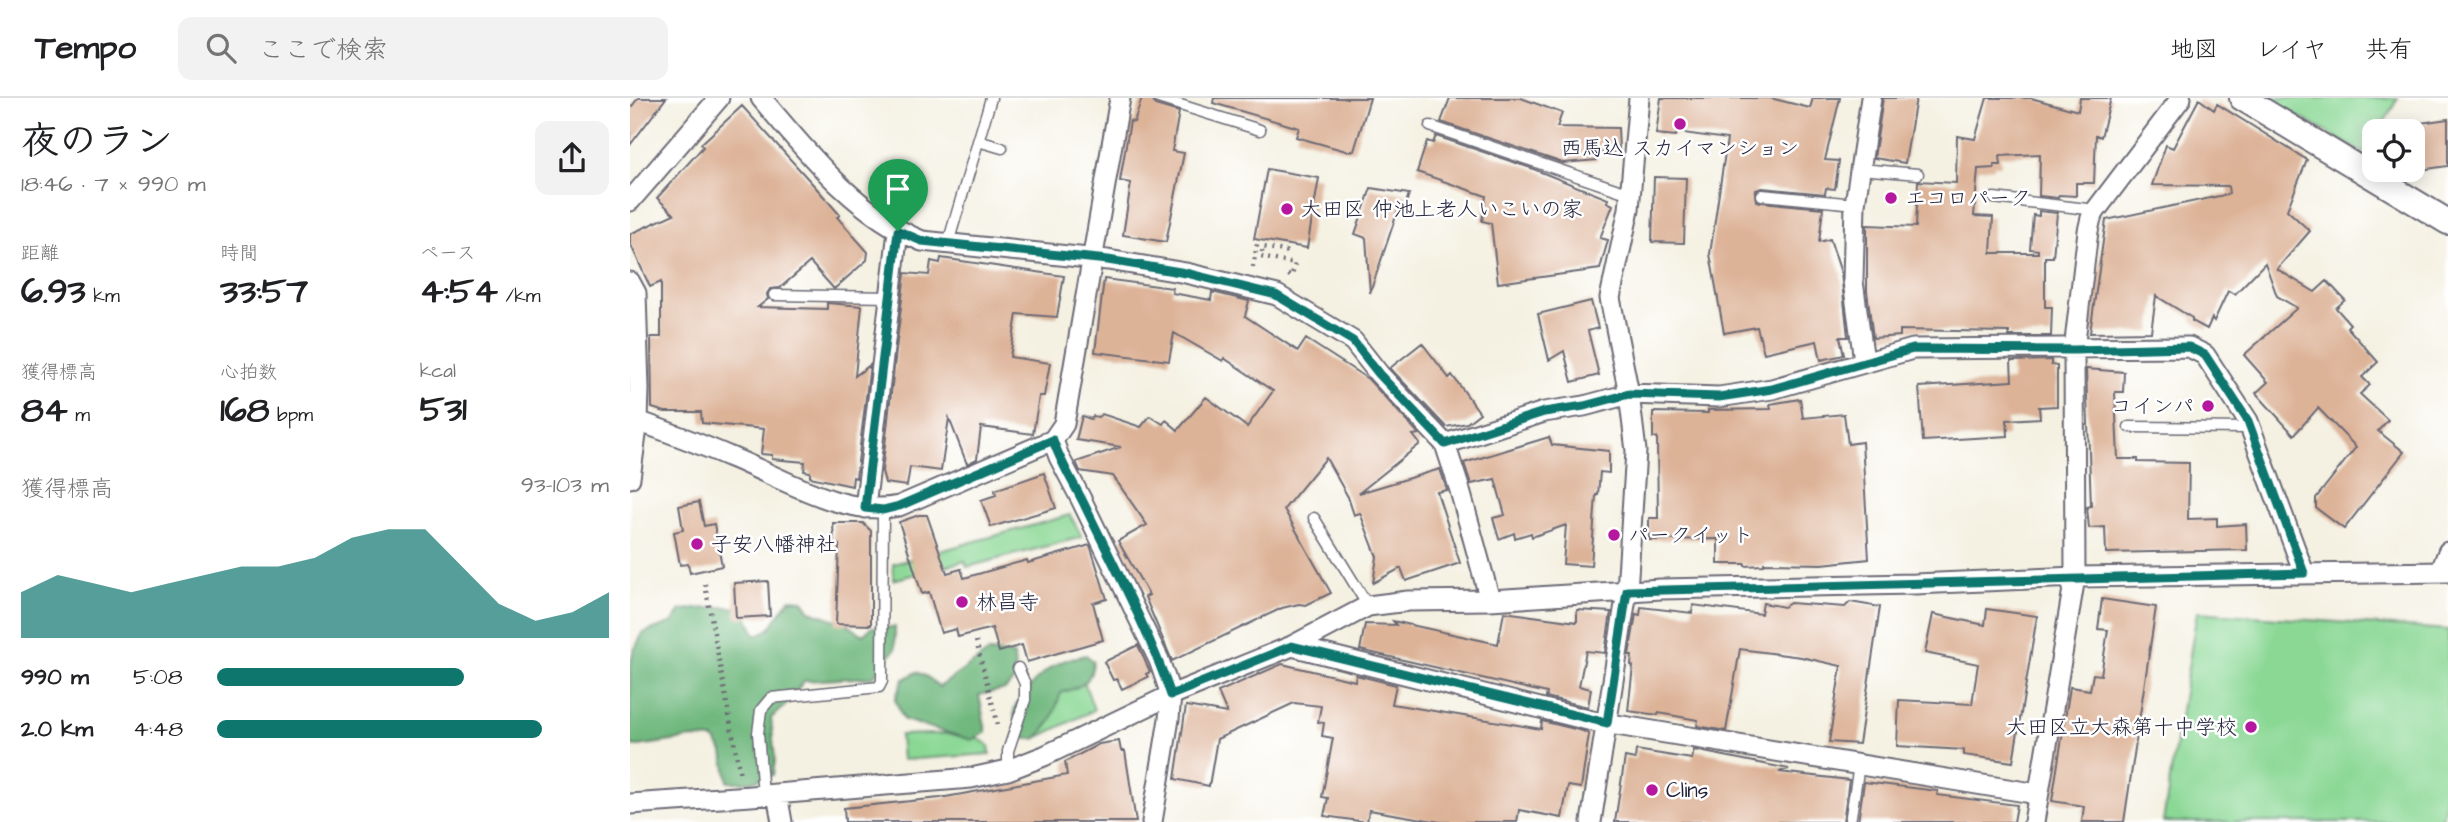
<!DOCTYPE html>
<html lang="ja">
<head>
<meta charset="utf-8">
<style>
	body { margin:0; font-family:"Architects Daughter","Klee One",sans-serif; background:#f2f2f2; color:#202124; height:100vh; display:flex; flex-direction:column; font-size:26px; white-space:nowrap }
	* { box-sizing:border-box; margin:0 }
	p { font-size:23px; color:#757577 }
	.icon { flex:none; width:38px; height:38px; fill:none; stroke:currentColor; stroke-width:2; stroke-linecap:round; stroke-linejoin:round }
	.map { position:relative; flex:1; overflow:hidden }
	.sheet { display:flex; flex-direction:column; background:#fff; width:630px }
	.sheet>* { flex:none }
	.controls { position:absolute; left:1732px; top:21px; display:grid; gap:14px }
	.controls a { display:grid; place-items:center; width:63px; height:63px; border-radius:14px; background:#fff; box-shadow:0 4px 18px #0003; font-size:35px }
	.pin { position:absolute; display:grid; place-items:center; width:60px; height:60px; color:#fff; margin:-72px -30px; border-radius:50% 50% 50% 0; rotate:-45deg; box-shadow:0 0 7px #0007 }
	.pin .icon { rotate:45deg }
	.round { display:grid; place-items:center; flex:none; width:74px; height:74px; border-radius:14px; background:#f2f2f2 }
	.headline { display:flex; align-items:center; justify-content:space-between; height:119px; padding:0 21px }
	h1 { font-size:38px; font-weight:800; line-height:52px }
	.metrics { display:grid; grid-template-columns:repeat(3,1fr); gap:10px; height:119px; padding:7px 21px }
	.metrics div { display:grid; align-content:center }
	.metrics b { font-size:35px; font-weight:800 }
	.metrics small { font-size:19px; font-weight:400 }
	.metrics p { font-size:19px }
	.chart { height:196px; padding:14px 21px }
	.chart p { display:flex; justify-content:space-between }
	.chart svg { width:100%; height:126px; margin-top:7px; fill:#0f766e; opacity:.7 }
	ul { padding:0 21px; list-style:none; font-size:23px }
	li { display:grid; grid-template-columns:112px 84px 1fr; align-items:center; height:52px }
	li i { height:18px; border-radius:9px; background:#0f766e }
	header { display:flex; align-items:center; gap:42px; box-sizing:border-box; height:98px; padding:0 35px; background:#fff; border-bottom:2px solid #e0e0e0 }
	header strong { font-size:33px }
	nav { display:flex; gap:38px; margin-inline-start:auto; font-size:24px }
	.search { width:490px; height:63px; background:#f2f2f2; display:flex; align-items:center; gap:18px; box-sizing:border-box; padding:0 24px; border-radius:14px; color:#757577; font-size:26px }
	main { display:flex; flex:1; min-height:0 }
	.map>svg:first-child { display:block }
	.green { fill:#8bd895; stroke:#567d68; stroke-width:2 }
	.forest { fill:#70b87e; stroke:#496d5c; stroke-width:2 }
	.building { fill:#ddb398 }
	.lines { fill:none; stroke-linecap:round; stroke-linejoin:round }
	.service-casing { stroke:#6c6a75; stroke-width:13 }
	.minor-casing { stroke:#6c6a75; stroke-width:23 }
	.tertiary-casing { stroke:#6c6a75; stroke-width:28 }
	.path { stroke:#6c6a75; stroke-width:4.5; stroke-dasharray:2 5; stroke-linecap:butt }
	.service { stroke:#fff; stroke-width:10 }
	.minor { stroke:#fff; stroke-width:19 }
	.tertiary { stroke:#fff; stroke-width:24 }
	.route-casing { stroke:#fff; stroke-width:14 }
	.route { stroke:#0f766e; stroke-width:9 }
	.poi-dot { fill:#b5179e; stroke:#fff; stroke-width:2.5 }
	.labels { text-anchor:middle; stroke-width:5; stroke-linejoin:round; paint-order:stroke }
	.poi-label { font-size:21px; fill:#22223b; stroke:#fff; text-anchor:start }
</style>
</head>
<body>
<header>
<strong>Tempo</strong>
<div class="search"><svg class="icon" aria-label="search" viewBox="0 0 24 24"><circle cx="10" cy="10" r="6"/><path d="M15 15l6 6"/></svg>ここで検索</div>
<nav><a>地図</a><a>レイヤ</a><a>共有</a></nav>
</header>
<main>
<section class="sheet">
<div class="headline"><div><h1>夜のラン</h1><p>18:46 · 7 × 990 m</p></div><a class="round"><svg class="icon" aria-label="share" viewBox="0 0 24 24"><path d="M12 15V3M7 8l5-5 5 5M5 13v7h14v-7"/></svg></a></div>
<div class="metrics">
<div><p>距離</p><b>6.93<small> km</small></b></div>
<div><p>時間</p><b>33:57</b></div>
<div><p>ペース</p><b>4:54<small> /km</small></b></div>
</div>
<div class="metrics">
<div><p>獲得標高</p><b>84<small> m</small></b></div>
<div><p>心拍数</p><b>168<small> bpm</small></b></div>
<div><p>kcal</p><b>531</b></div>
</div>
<div class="chart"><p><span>獲得標高</span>93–103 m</p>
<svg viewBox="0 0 160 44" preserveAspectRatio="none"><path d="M0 44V28L10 22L20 25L30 28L40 25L50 22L60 19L70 19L80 16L90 9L100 6L110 6L120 19L130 32L140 38L150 35L160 28V44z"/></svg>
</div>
<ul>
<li><b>990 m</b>5:08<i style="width:63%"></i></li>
<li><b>2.0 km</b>4:48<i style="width:83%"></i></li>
</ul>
</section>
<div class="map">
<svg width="1818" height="724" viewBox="0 0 1818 724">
	<rect width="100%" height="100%" fill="#fff"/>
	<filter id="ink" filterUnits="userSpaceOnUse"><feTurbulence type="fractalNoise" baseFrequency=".0143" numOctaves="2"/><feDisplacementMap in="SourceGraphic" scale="14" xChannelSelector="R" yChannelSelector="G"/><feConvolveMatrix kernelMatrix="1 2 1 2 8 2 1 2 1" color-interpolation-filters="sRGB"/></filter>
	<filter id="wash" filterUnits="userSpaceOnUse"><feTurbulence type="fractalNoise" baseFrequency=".00686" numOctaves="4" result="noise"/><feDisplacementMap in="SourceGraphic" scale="28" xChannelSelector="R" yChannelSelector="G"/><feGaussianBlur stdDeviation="1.57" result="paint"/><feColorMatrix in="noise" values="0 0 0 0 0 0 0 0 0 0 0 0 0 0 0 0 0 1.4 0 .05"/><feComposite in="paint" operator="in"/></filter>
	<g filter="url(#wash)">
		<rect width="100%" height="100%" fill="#f4f1e2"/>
		<!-- green -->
		<path class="green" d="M1636 0H1768L1749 33H1745V40L1735 56Z
			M440 417 452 439 337 469 335 463 263 482V466Z
			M1567 514 1818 532V680L1812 724H1533Z
			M452 578 464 612 409 639 419 593Z
			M339 635 359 647 360 656 272 662 270 637Z"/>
		<!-- forest -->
		<path class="forest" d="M160 501 172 502 180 513 215 525 233 537 242 529H265V551L243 579 174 583 156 607 141 620 145 662 143 677 120 684H98L93 654 84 641 62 640 9 648 0 647V571L3 554 13 535 43 524 51 512 96 509 112 510 126 538 139 531Z
			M359 554 384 557 385 581 376 591 349 597 356 634 342 642 274 622 265 601 273 582 287 574 299 580 309 589Z
			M456 557 463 563C462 585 451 589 431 595L421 623 406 641H396C392 634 384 624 384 616 383 602 413 574 425 567 435 561 445 559 456 557Z"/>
		<g id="blocks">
			<!-- building -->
			<path class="building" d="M8 0H36L0 47V11Z
				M512 0H521L525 7 549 14 542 53 554 55 536 144 493 137 501 85 490 83 500 23 504 24Z
				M584 0H740L724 53H716L666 39 669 30 583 5Z
				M820 0H891L932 15 927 29 988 30 989 53 967 55V62L933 65 811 24Z
				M1031 0H1140L1180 10 1183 0H1210L1195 62 1209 63 1205 91 1196 90 1195 96 1132 90 1126 92 1125 97 1127 103 1131 104 1193 110 1189 144 1200 141 1211 175 1218 239H1210L1214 257 1191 262 1187 243 1134 255 1127 229 1094 235 1080 156 1097 41 1047 34 1046 38 1026 36Z
				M1253 0H1286L1275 65 1244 60Z
				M1357 0H1401L1448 13 1450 0H1481L1471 39 1466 37 1464 85H1446V98L1429 97 1428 100 1409 98 1410 56 1370 58 1371 67H1364V70L1348 71 1344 118 1363 119 1361 155H1408V152L1400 151 1403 117 1409 118V113L1427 115 1423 159H1415V209H1422L1421 238H1379V234L1270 232V238L1243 240 1237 193V127L1286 129 1288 83 1326 85 1327 38 1345 41Z
				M1569 1 1584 12 1587 6 1677 62 1657 112 1680 133 1647 171 1685 194 1697 183 1715 202 1706 210 1720 226 1717 229 1748 264 1732 279 1740 287 1730 296 1758 322 1748 333 1774 354 1714 431 1686 410V400L1726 349 1688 310 1664 337 1626 295 1638 284 1614 257 1667 210 1647 198 1635 165 1605 196 1598 193 1584 223 1582 220 1577 231 1562 223V220L1526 198 1521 234 1460 235 1476 122 1599 96 1598 88 1522 87 1536 47 1543 50Z
				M112 8 189 93 210 117 207 119 238 154 237 162 204 191 180 164 150 190 140 191 137 196 138 201 128 209 197 211V205L232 208 225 278 240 267 226 380 223 379 222 388 180 379V374L174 373 175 364 142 361V357L131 356 134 331 72 325 71 314H35L22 310 21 239H31V184L20 189 0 145V136L44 116 27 100 73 49 71 46Z
				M1818 21V68L1783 73V26Z
				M806 38 901 70 978 101 977 104 983 107 970 140 978 142 970 171 868 185 861 125 852 123 856 98 787 74 797 43 803 45Z
				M637 71 689 80 677 150 624 141Z
				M1024 79 1056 80 1054 145 1022 144Z
				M741 90 779 96 772 117 767 115 740 195 736 140 725 136Z
				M311 160 434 178 427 219 387 216 380 259 420 265 414 298H409L403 336 351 329 347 361 337 366 319 320 311 373 280 369 277 388 255 385 252 373 275 175 299 177 301 163 310 165Z
				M474 181 543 190 542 195 581 202 582 194 619 203 615 218 668 253 676 241 738 281 789 336 783 337 790 346 729 395 810 371 817 392 807 394 830 465 776 483 771 470 743 485 747 459 730 415 724 417 718 399 696 360 654 411 701 495 676 507 669 506 652 510 542 563 515 499 519 497 488 443 517 427 483 378 450 373 446 364 491 349 446 342 452 318 461 321 463 318 468 319 472 316 511 329 520 318 533 326 536 322 548 332 576 299 617 329 643 293 594 260 593 263 544 235 539 263 465 254Z
				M961 203 968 230 958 233 969 277 942 284 934 253 919 262 908 216Z
				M792 245 819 280 822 277 850 315 837 325 816 329 760 270Z
				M1421 262V267L1427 268V308L1409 309 1410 320 1377 322 1378 338 1293 343 1289 289 1382 283 1381 263Z
				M1456 271 1494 274 1493 294H1485L1488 361H1508V364L1559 365 1558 421 1587 420V428L1616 426 1617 452 1476 455 1475 429 1459 430 1457 409 1461 408Z
				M1170 301 1173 320 1214 316 1218 346 1232 344 1239 461 1192 466 1134 465V467L1115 468V466H1088V441L1019 442V420H1028L1027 340H1023V314L1078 315V312L1141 311 1140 306Z
				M919 339 922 347 979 353V375L970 374 968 397H966L961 468 933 466 936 427 902 439 901 435 885 440 884 435 869 441 863 420 875 417 865 381 841 386 834 365Z
				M414 375 426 410 361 429 351 402 366 397 365 392Z
				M69 404 74 428 84 426 92 468 60 475 58 466 50 467 44 434 53 432 49 408Z
				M289 417H297L317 475 331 471 334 480 397 462 398 465 460 447 477 501 463 505 473 542 397 564 392 547 369 554 362 530 328 539 326 531 311 535 299 494 292 496 269 424Z
				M203 425H233L241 433V527L206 526 209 447H204Z
				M138 483 140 518 106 520 104 485Z
				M1472 501 1526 509 1494 724H1452L1454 708 1422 703 1440 589 1460 592 1463 576 1471 577 1478 532 1468 531Z
				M1220 504 1250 509 1229 646 1199 644 1211 568 1171 559 1110 551 1096 633 1067 628 1068 622 1029 615 1028 617 998 613 1003 568 1001 567 1002 557H999L1006 516 1010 517 1011 509 1062 515 1063 507 1131 516 1133 505 1154 509 1160 505 1215 509Z
				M1357 511 1407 518 1383 664 1334 657V652L1267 648 1269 602 1342 606 1348 566 1295 555 1303 516 1355 527Z
				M947 512 981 514 975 555 956 553 949 588 961 591 958 609 916 599 917 595 730 552 735 526 766 527 763 523 868 546 874 514 947 524Z
				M508 547 520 574 516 576 518 579 492 591 487 581 483 582 474 564Z
				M652 566 725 583 726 577 766 587 762 606 911 631 912 623 953 633 959 636 951 690 938 688 932 720 889 712 887 724H810L739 712 737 724 694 718 698 700 692 699 703 640 692 638 694 625 688 624 691 608 664 605 587 641 579 688 545 681 556 608 597 615 588 594Z
				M489 643 491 653H495L506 724H215L214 710 310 700 437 677 435 664 469 646Z
				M1006 652 1062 661 1064 652 1159 671 1149 674 1219 682 1213 724H985L995 659 1005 661Z
				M1234 684 1308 693 1307 697 1387 707 1384 724H1228Z"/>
		</g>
	</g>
	<g filter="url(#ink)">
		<use href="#blocks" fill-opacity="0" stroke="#6c6a75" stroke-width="2"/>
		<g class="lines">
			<!-- service casing -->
			<g class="service-casing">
				<path id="service" d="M528 0 630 32
					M800 28 1000 96
					M348 43 372 50
					M1230 71 1288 76
					M1132 97 1225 106
					M1364 100 1466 112
					M318 145 361 0
					M144 197 260 199
					M1499 329 1620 330
					M684 420 738 508
					M378 672V653L395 602V586L388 570
					M133 697 128 635 131 612 141 600 249 589 252 583 253 412
					M1220 724 1229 667"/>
			</g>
			<!-- minor casing -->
			<g class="minor-casing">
				<path id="minor" d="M131 0C178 55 224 115 292 143L478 162 556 175 647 197 723 243 749 276 815 346 829 389 860 502
					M0 103 89 0
					M0 184 6 195 9 291 8 323 0 380
					M1234 263 1223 183 1225 106 1241 0
					M0 322 8 323C38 334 68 345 98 358 149 378 213 420 269 408L423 342 434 326 490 0
					M423 342 429 359 451 401 529 562 541 597 539 621 522 724
					M815 346 914 314 954 308 999 296 1089 299 1142 291 1283 251 1559 249 1575 257 1618 323 1674 475
					M235 410 268 133
					M1811 473 1818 454
					M662 548 962 623 1408 696
					M147 696 152 724
					M0 706 121 698 341 680 378 672 414 658 541 597 662 548 738 508 778 503 860 502 1031 491 1285 486 1445 479 1818 474
					M961 724 997 493 1006 353 999 296 980 200 999 111 1009 0
					M1404 724 1445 479 1444 252 1458 133 1461 120 1466 112 1551 0"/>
			</g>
			<!-- tertiary casing -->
			<g class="tertiary-casing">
				<path id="tertiary" d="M1612 0 1818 124"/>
			</g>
			<!-- path -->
			<path class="path" d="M623 169 628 141
				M658 177 662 178 665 166 631 159 633 149 659 154
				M75 486 110 677
				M346 543 368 627"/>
			<!-- service -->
			<use href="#service" class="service"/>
			<!-- minor -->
			<use href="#minor" class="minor"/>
			<!-- tertiary -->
			<use href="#tertiary" class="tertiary"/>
		</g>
	</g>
	<g class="lines" filter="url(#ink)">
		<!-- route casing -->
		<g class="route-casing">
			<path id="route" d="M268 133 292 143 478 162 556 175 646 197 723 243 749 276 815 346 914 314 954 308 999 296 1089 299 1142 291 1283 251 1444 252 1559 249 1575 257 1618 323 1674 475 997 493 977 625 662 548 541 597C519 533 486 472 456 410 445 387 431 366 423 342L269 408 253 412 235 410Z"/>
		</g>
		<!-- route -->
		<use href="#route" class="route"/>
	</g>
	<!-- markers -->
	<g class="poi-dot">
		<circle cx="1050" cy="26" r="7"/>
		<circle cx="1261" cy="100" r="7"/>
		<circle cx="657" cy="111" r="7"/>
		<circle cx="1578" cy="308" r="7"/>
		<circle cx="984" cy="437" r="7"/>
		<circle cx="67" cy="446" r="7"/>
		<circle cx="332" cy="504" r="7"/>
		<circle cx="1621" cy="629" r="7"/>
		<circle cx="1022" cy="692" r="7"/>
	</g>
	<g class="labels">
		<!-- poi labels -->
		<g class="poi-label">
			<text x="1050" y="57" text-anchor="middle">西馬込 スカイマンション</text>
			<text x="1275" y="107">エコロパーク</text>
			<text x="671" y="118">大田区 仲池上老人いこいの家</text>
			<text x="1564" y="315" text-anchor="end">コインパ</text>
			<text x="998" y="444">パークイット</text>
			<text x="81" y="453">子安八幡神社</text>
			<text x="346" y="511">林昌寺</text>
			<text x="1607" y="636" text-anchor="end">大田区立大森第十中学校</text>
			<text x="1036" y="699">Clins</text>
		</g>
	</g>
</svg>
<div class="controls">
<a><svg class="icon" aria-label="locate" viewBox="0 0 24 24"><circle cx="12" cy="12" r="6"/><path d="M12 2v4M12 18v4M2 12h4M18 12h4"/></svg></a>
</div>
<div class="pin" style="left:268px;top:133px;background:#1e9e55"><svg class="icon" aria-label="arrive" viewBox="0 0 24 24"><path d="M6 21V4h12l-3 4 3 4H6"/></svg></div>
</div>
</main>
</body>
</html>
